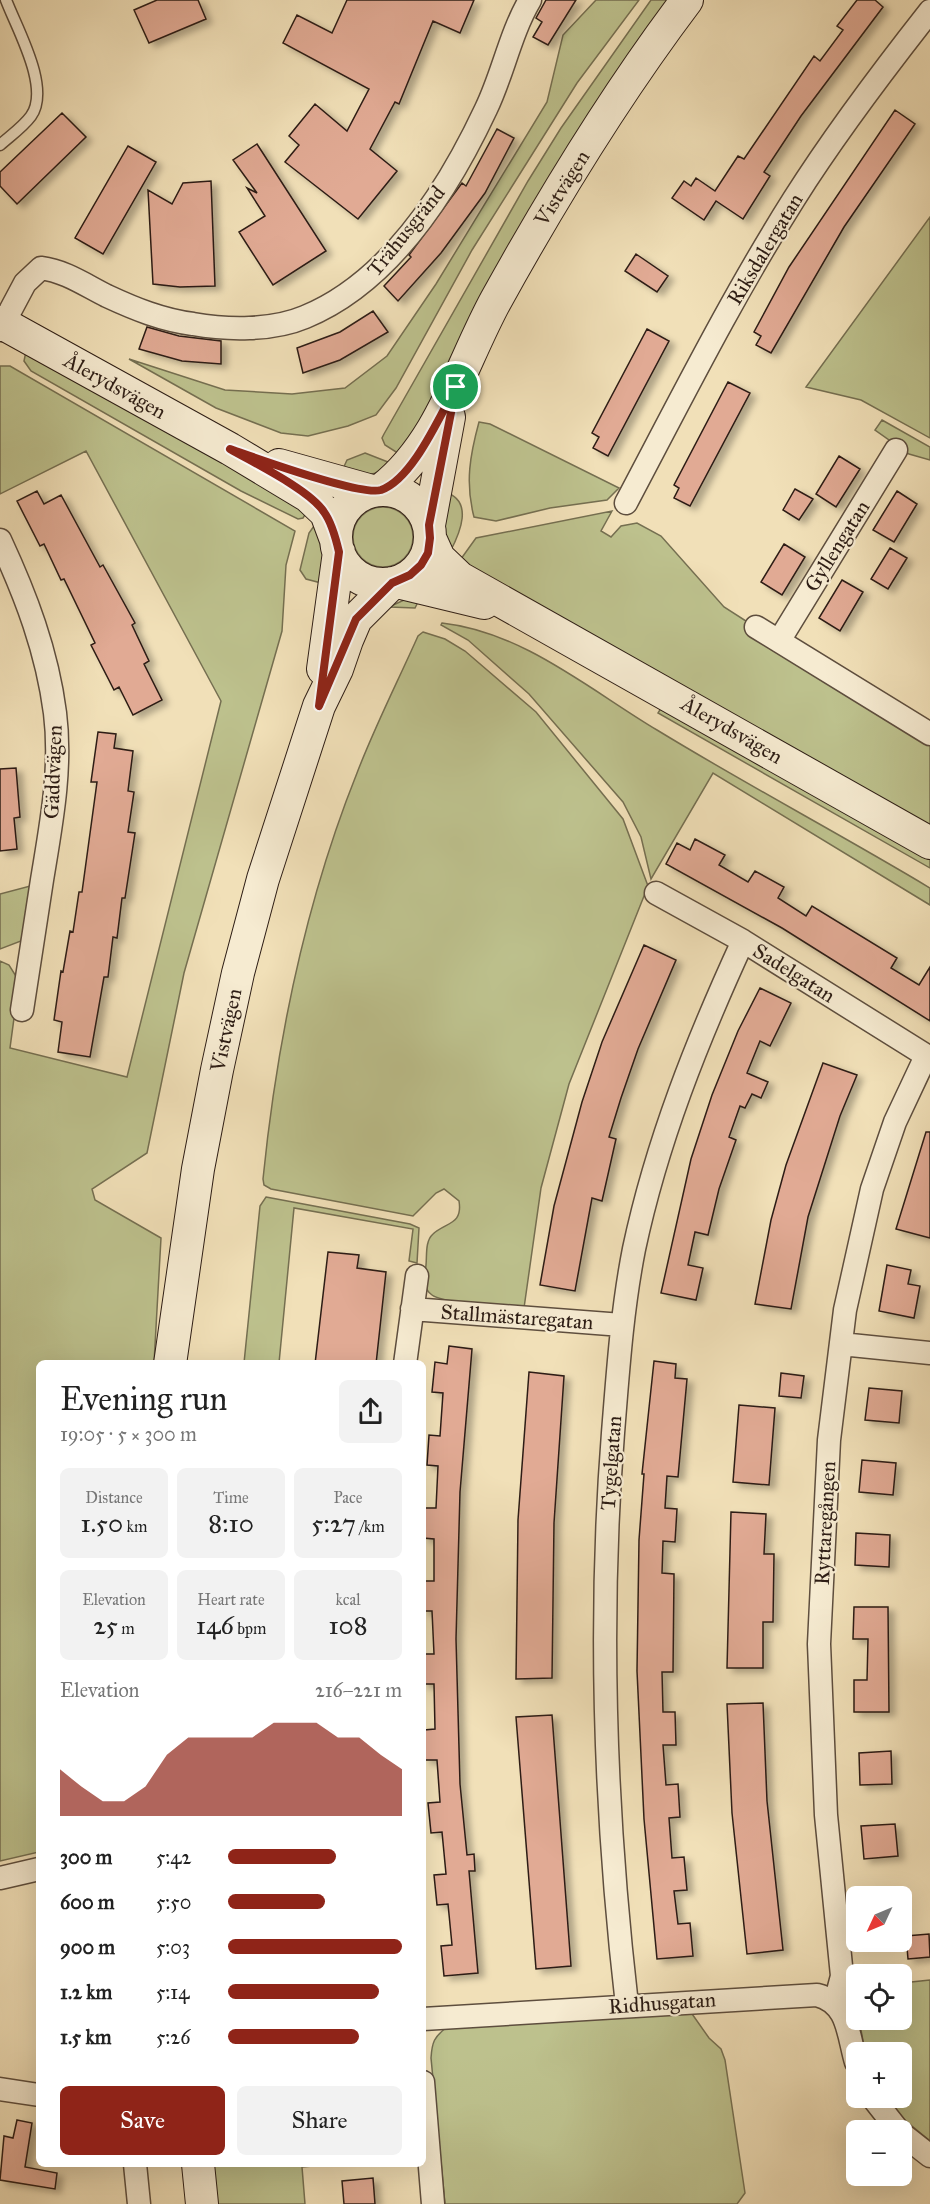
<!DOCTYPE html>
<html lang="en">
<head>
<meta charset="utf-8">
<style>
	body { margin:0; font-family:"IM FELL Great Primer",serif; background:#f2f2f2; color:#222; height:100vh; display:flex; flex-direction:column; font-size:22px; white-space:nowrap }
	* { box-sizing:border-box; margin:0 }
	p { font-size:20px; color:#767676 }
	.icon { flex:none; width:33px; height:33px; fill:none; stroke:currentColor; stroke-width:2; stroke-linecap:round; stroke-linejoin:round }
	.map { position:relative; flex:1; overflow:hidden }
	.sheet { position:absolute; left:36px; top:1360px; width:390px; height:807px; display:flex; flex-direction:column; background:#fff; border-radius:9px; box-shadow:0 6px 24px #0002 }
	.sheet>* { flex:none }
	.needle { width:39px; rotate:226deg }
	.buttons { position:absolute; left:846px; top:1886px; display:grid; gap:12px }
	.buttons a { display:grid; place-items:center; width:66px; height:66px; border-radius:9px; background:#fff; box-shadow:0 6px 24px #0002; font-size:30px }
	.pin { position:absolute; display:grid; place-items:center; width:51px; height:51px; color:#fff; margin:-26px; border:3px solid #fff; border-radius:50%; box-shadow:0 2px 6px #0007 }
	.round { display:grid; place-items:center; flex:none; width:63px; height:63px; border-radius:9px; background:#f2f2f2 }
	.head { display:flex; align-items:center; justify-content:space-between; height:102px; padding:0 24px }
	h1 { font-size:33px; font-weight:600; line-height:45px }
	.metrics { display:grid; grid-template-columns:repeat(3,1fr); gap:9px; height:102px; padding:6px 24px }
	.metrics div { display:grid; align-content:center; border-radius:9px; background:#f2f2f2; text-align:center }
	.metrics b { font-size:26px; font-weight:600 }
	.metrics small { font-size:16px; font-weight:400 }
	.metrics p { font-size:16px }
	.chart { height:168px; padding:12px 24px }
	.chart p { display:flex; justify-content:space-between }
	.chart svg { width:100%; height:108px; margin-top:6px; fill:#8f2418; opacity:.7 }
	.primary-button { display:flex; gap:12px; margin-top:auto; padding:12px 24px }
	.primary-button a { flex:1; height:69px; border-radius:9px; background:#8f2418; color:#fff; font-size:24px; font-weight:600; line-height:69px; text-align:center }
	.primary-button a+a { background:#f2f2f2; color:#222 }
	ul { padding:0 24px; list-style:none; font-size:20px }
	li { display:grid; grid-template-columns:96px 72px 1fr; align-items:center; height:45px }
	li i { height:15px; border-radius:8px; background:#8f2418 }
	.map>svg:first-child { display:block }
	.green { fill:#bdc18d; stroke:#756f51; stroke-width:1.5 }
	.building { fill:#e1aa94; stroke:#2d1d15; stroke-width:1.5; filter:url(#shadow) }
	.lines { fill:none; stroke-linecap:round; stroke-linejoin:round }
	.lane-casing { stroke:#5e4e3e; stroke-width:13 }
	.street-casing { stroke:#5e4e3e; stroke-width:25 }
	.secondary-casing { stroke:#2d1d15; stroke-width:34 }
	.lane { stroke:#f6ebd1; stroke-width:10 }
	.street { stroke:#f6ebd1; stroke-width:22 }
	.secondary { stroke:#f6ebd1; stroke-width:32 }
	.route-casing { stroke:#fff; stroke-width:12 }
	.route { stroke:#8f2418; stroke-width:8 }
	.labels { text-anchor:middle; stroke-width:4.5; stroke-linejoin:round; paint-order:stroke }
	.street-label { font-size:21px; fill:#2d1d15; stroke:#f6ebd1 }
</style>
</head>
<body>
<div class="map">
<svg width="930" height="2204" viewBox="0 0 930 2204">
	<defs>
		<filter id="shadow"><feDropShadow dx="6" dy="4" stdDeviation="3" flood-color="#0004"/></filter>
	</defs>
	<rect width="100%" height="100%" fill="#f1e0b8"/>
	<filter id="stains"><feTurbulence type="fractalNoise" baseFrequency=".00333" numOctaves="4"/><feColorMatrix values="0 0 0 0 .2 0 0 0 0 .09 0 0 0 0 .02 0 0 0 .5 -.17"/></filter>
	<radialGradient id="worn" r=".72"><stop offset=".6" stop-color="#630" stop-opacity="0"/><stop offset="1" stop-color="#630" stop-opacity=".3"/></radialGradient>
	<!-- green -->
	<path class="green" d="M596 0H639L577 83 472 250 396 388 376 415 348 426 308 436 281 433 216 408 129 359 225 390 292 394 345 388 387 356 436 284 547 102 563 35Z
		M651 0H672C579 146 477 290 410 451L404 457 385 445 382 438 384 434 528 181 561 128Z
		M930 217V438L861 400 806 387Z
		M26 351 309 508 303 518 298 519 241 491 31 371 24 361Z
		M0 366H10L295 531 286 565 282 631 184 973 147 1153 92 1189 95 1200 161 1238 154 1363 39 1364V1852L0 1861V961L9 965 19 981 10 1048 127 1077 221 701 86 451 0 494Z
		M882 420 930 447V460L909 454 875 430Z
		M479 422 490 424 619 488 607 500 550 508 496 521 474 517C465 483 470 455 479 422Z
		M365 453 388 462 386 471 362 476 342 471 347 460Z
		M445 492C474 501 460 533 450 552L444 533Z
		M353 537a30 30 0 1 1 60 0a30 30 0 1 1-60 0Z
		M612 511 601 531 611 537 621 526 637 523 661 536 724 607 746 621 748 632 930 744V828L458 563 476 538Z
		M319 519 326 548 325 584 306 579 300 570 309 533Z
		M420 598 415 608 389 607 404 600Z
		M442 623C523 632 590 690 657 730 747 785 840 834 930 888V905L713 773 651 879 641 837 623 802 529 694 468 640 441 625Z
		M423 632 445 639 465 651 536 712 623 819 648 886 569 1084 541 1188 524 1308C507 1306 444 1304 432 1295 422 1288 425 1276 426 1265 427 1255 425 1241 433 1234 446 1222 463 1225 459 1201L444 1189 436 1193 413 1216 271 1189 264 1185 263 1179C277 1040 305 903 357 773 375 726 398 681 418 636Z
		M663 705 930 859V868L658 713Z
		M34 885 21 941 0 949V894Z
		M266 1197 410 1224 419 1228 417 1263 409 1261 413 1229 294 1208 279 1363H244L260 1206Z
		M930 1980V2141L895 2112 886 2097H902V2052H865L859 2019H902V1983Z
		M690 2011 709 2038 721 2049 725 2060 745 2193 737 2204H445L431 2058C432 2042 434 2037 447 2027Z
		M213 2165H324L302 2167 305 2204H216Z"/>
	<!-- building -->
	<path class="building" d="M157 0H198L206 19 149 43 134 10Z
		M347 0H474L460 33 433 21 399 104 395 102 370 149 397 171 358 219 285 162 299 145 289 136 315 104 347 131 369 89 283 43 297 15 332 33Z
		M546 0H576L548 45 533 37 542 22 536 18Z
		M857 0H875L883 7 801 116 764 172 770 176 743 219 716 201 704 220 672 198 684 181 691 186 696 178 715 191 738 156 744 159 814 56 820 61 843 30 837 26Z
		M895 110 915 124 844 227 771 353 756 345 761 336 754 332 789 267Z
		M62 113 86 137 17 204 0 186V172Z
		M497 129 514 138 485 193 441 253 398 301 384 286 411 257 409 255 462 183 466 186Z
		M257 144 326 251 273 285 239 232 265 216 247 188 257 193 233 160Z
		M128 146 156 162 103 254 75 238Z
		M211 181 215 286 180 287 153 284 148 190 172 204 183 183Z
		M636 254 668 276 657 292 625 271Z
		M373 311 388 332 340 360 303 373 297 348 340 332Z
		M147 327 179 336 221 341V364L182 361 139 349Z
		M647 329 669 341 608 456 593 448 599 437 592 433Z
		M728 382 750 393 690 506 674 498 679 488 674 485Z
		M839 456 860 469 836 507 816 494Z
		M795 489 813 499 799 520 783 510Z
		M37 491 44 504 61 495 100 567 103 565 135 623 132 625 149 661 144 664 162 700 133 715 119 687 114 690 91 645 95 643 64 579 61 580 44 544 40 546 17 501Z
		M897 491 917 504 894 542 873 530Z
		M784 544 805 557 782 595 761 582Z
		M890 548 907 558 888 589 871 579Z
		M842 580 863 592 840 631 819 618Z
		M98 732 116 734 114 748 133 751 128 791 134 792 128 832 135 833 125 898H122L117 938 113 937 108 977H104L90 1057 58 1052 62 1022 54 1020 61 971 63 972 70 931 73 932 79 892H82L97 782H91Z
		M16 768 20 817 14 818 17 849 0 851V769Z
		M695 839 725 855 719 865 748 882 755 871 784 887 778 898 806 916 812 906 897 958 891 968 919 985 930 967V1021L782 928 666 864 677 843 690 850Z
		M644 945 676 960 638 1049 621 1098 609 1137 616 1139 602 1201 592 1198 575 1291 540 1285 554 1206 582 1102 602 1042Z
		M760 988 791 1003 770 1046 760 1041 747 1073 768 1082 761 1098 752 1094 745 1108 740 1106 729 1137 736 1140 719 1189 708 1235 695 1232 688 1265 703 1268 696 1300 661 1293 691 1159 712 1095 738 1031Z
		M823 1063 857 1075 840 1116 808 1217 791 1309 755 1304 771 1220 786 1165Z
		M926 1132H930V1238L896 1229Z
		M328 1252 359 1255 357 1268 386 1272 376 1364H315Z
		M887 1265 911 1270 908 1284 920 1286 914 1318 879 1311Z
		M449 1346 472 1349 460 1492 456 1639 460 1784 467 1855 474 1854 475 1871H469L478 1973 444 1976 441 1946 452 1945 448 1904 437 1905 434 1875 446 1874 442 1832 431 1833 428 1803 440 1802 437 1760H425L424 1730 435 1729 434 1684H423V1654H434L432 1611H423V1581H434V1539L423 1538 424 1508H436L438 1466 427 1465 429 1435 440 1436 443 1393 432 1392 435 1362 447 1364Z
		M654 1361 676 1364 675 1378 687 1379 678 1477 667 1476 665 1508 677 1509 675 1542 663 1541 662 1573 674 1574 673 1672H662L663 1712H675L676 1745H663L666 1785 678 1784 680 1817 669 1818 672 1858 684 1857 687 1890 674 1891 678 1924 690 1923 693 1956 657 1959 644 1819 637 1671 639 1540 644 1474H642Z
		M529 1372 564 1376 554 1523 552 1678 516 1679 518 1520Z
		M781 1373 804 1376 801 1398 779 1396Z
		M869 1388 902 1391 899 1423 865 1420Z
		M739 1405 775 1408 769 1485 733 1482Z
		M862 1460 896 1463 893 1495 859 1492Z
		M731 1512 766 1514 764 1554H774L773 1622H763V1668H727Z
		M856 1533 890 1535 889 1567 855 1565Z
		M854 1607H888L889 1712H854V1680H867L868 1639H853Z
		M763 1703 767 1801 783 1950 747 1954 732 1813 727 1704Z
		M552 1715 571 1966 536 1969 516 1717Z
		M891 1751 892 1784 860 1785 859 1753Z
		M895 1824 898 1856 864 1859 861 1826Z
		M929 1934 930 1957 908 1959 906 1936Z
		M17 2120 32 2123 25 2167 57 2173 55 2189 0 2180 4 2136 13 2138Z
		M373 2178 375 2204H344L342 2181Z"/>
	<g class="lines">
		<!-- lane casing -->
		<g class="lane-casing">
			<path id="lane" d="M0 145C10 136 23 127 31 116 51 88 17 29 6 0"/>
		</g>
		<!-- street casing -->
		<g class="street-casing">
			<path id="street" d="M0 330 25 283 41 268C65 271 85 285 107 296 135 309 162 320 193 324 227 330 272 331 305 317 390 282 448 190 486 109 503 74 510 34 530 0
				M626 503C680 401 732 297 794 199 835 134 882 72 930 11
				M0 540C26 596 47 651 55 713 62 769 51 825 42 880 35 923 29 967 22 1010
				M756 627 930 734
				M779 641 896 450
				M656 893 743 941 930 1058
				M412 1309 622 1325
				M841 1344 930 1353
				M405 1364 417 1276
				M0 1878 39 1869
				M835 2003 842 1976 826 1815 819 1644 829 1440 845 1310 872 1189 895 1122 926 1056
				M627 2005C605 1815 598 1624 613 1433 618 1371 622 1310 634 1249 657 1141 697 1041 743 941
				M423 2019 817 1995C849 2003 848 2036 856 2062
				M423 2082 433 2204
				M0 2089 39 2095
				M872 2097 898 2130
				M902 2134 930 2156
				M135 2164 139 2204"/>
		</g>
		<!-- secondary casing -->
		<g class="secondary-casing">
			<path id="secondary" d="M0 322 230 449 308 496 326 513 336 540
				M279 465 372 491
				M382 489C441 443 461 364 496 300 553 197 616 94 687 0
				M336 537a47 47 0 1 1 94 0a47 47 0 1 1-94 0Z
				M429 525 449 417
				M430 538 439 558 460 578 930 843
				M397 582 484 603
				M323 669 339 552
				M170 1364 198 1169 217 1070 238 973 263 879 319 706 337 669 347 640 356 619 392 583
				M198 2164 202 2204"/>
		</g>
		<!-- lane -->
		<use href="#lane" class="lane"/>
		<!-- street -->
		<use href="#street" class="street"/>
		<!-- secondary -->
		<use href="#secondary" class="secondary"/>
	</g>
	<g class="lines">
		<!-- route casing -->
		<g class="route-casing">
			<path id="route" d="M456 387 429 525 430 538 428 553 421 565 410 575 392 583 356 619 319 706 339 552C336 539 332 523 324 512 310 490 254 463 230 449 256 458 360 496 381 490 413 479 440 415 456 387Z"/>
		</g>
		<!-- route -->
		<use href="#route" class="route"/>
	</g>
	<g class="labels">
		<!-- street labels -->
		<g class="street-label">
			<text transform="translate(562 188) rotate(-58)" y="7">Vistvägen</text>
			<text transform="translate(406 231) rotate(-51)" y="7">Trähusgränd</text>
			<text transform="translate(765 249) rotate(-59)" y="7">Riksdalergatan</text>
			<text transform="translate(115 386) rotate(29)" y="7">Ålerydsvägen</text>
			<text transform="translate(837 546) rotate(-58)" y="7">Gyllengatan</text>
			<text transform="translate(732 730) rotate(30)" y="7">Ålerydsvägen</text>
			<text transform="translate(53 772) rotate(-88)" y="7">Gäddvägen</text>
			<text transform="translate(794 973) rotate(32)" y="7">Sadelgatan</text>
			<text transform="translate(226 1030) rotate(-78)" y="7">Vistvägen</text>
			<text transform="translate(517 1317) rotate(4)" y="7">Stallmästaregatan</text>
			<text transform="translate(611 1463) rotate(-86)" y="7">Tygelgatan</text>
			<text transform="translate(825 1523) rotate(-87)" y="7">Ryttaregången</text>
			<text transform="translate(662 2003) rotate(-4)" y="7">Ridhusgatan</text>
		</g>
	</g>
	<rect width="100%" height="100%" filter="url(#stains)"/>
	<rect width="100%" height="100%" fill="url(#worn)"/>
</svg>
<div class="buttons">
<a><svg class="needle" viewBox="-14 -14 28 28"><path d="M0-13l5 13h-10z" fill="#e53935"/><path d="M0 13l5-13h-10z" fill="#767676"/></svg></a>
<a><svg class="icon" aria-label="locate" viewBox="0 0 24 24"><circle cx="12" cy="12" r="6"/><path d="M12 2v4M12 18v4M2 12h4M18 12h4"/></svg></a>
<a>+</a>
<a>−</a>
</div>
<div class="pin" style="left:456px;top:387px;background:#1e9e55"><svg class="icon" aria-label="arrive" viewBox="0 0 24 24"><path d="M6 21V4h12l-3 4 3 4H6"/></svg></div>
<section class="sheet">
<div class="head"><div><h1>Evening run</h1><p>19:05 · 5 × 300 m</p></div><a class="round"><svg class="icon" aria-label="share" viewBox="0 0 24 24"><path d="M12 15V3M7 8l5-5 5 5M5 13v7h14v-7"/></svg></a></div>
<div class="metrics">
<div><p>Distance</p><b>1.50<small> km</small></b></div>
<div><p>Time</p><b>8:10</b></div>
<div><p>Pace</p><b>5:27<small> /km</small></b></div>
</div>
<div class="metrics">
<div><p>Elevation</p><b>25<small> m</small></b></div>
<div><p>Heart rate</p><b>146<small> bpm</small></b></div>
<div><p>kcal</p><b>108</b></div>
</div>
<div class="chart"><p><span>Elevation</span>216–221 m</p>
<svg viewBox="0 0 160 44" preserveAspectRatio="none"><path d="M0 44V25L10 32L20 38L30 38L40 32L50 19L60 12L70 12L80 12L90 12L100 6L110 6L120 6L130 12L140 12L150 19L160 25V44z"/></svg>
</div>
<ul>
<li><b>300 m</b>5:42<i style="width:62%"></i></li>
<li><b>600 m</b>5:50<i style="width:56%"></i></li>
<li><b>900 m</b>5:03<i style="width:100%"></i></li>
<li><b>1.2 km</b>5:14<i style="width:87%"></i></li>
<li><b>1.5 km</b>5:26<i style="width:75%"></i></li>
</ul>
<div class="primary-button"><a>Save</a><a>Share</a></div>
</section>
</div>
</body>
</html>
